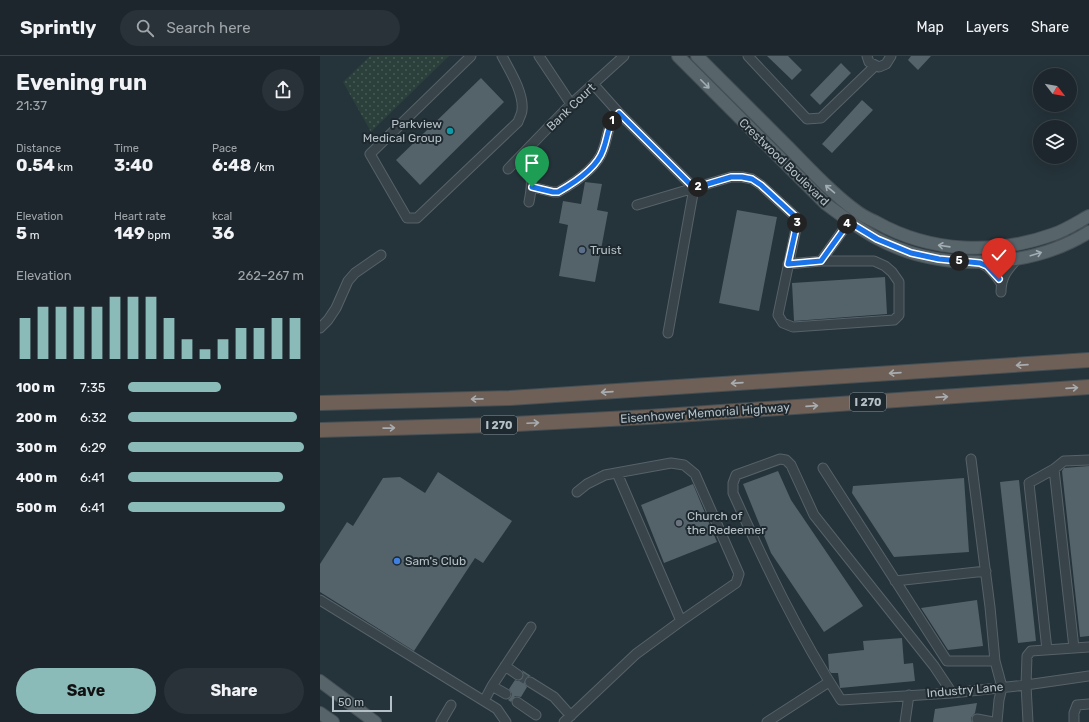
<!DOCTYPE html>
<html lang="en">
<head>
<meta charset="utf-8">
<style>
	body { margin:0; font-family:Rubik,sans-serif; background:#293238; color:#f1f3f6; height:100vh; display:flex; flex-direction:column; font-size:15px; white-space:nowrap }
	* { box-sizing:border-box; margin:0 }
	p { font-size:13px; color:#a0a5a9 }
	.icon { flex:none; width:22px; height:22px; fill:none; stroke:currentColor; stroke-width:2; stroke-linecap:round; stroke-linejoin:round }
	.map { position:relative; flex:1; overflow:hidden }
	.details { display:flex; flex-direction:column; background:#1c262c; width:320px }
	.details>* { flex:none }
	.needle { width:26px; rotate:121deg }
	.fabs { position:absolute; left:713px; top:12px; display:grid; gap:8px }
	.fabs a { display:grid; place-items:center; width:44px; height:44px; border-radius:50%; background:#1c262c; box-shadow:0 4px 16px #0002,0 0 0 1px #3a4348; font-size:20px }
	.scale { position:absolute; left:12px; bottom:10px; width:60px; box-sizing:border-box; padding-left:4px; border:2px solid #b5bfc6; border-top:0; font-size:11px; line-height:14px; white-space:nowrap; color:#b5bfc6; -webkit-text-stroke:3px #1e292f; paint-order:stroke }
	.pin { position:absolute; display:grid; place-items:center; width:34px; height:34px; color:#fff; margin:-41px -17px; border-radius:50% 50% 50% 0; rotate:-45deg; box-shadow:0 0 4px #0007 }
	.pin .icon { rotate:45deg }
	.km { position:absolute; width:20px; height:20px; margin:-10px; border-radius:50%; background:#222; color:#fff; font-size:11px; line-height:20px; text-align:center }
	.round { display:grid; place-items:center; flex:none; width:42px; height:42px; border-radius:21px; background:#293238 }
	.headline { display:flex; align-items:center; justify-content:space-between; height:68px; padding:0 16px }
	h1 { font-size:22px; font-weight:700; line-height:30px }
	.metrics { display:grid; grid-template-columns:repeat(3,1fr); gap:6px; height:68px; padding:4px 16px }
	.metrics div { display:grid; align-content:center }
	.metrics b { font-size:17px; font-weight:700 }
	.metrics small { font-size:11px; font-weight:400 }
	.metrics p { font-size:11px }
	.chart { height:112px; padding:8px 16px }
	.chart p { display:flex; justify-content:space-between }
	.chart svg { width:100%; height:72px; margin-top:4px; stroke:#8bbbb9; stroke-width:6 }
	.primary-button { display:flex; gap:8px; margin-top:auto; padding:8px 16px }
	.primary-button a { flex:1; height:46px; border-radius:24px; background:#8bbbb9; color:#111; font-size:16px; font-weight:700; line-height:46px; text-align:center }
	.primary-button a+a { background:#293238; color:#f1f3f6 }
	ul { padding:0 16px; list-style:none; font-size:13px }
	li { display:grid; grid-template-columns:64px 48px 1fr; align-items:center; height:30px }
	li i { height:10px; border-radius:5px; background:#8bbbb9 }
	header { display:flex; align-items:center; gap:24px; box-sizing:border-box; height:56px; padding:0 20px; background:#1c262c; border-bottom:1px solid #3a4348 }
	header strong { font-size:19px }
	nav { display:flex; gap:22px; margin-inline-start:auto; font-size:14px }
	.search { width:280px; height:36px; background:#293238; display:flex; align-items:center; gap:10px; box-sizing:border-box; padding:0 14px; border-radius:22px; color:#a0a5a9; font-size:15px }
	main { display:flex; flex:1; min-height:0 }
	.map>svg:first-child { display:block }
	.grass { fill:url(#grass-dots) }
	.building { fill:#54626a }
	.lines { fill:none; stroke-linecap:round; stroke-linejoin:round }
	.minor-tunnel { stroke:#3b484f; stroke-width:9; stroke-dasharray:9 4.5; stroke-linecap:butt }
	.minor-casing { stroke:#576268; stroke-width:11 }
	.major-casing { stroke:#455056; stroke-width:14 }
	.highway-casing { stroke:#444f55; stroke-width:16 }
	.minor { stroke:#39444a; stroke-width:9 }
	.major { stroke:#57646a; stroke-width:12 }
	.highway { stroke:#6f6057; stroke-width:14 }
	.oneway { stroke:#a2adb4 }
	.oneway2 { stroke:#a7acb0 }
	.route-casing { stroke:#fff; stroke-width:8 }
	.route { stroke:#1a73e8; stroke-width:5 }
	.culture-dot { fill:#0f9aa8; stroke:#1e292f; stroke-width:1.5 }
	.service-dot { fill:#5c6f8a; stroke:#1e292f; stroke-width:1.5 }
	.worship-dot { fill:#6b7280; stroke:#1e292f; stroke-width:1.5 }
	.shop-dot { fill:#3f7fe0; stroke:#1e292f; stroke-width:1.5 }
	.labels { text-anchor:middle; stroke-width:4; stroke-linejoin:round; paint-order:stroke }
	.shield { fill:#1e292f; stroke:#889299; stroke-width:1 }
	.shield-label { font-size:11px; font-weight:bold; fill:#b5bfc6 }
	.street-label { font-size:12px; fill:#b5bfc6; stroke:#1e292f }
	.poi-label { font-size:12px; fill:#b5bfc6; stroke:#1e292f; text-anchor:start }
</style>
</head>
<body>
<header>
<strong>Sprintly</strong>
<div class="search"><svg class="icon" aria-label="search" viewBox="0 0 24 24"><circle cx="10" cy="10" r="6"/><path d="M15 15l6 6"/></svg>Search here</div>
<nav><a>Map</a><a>Layers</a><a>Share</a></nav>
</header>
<main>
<section class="details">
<div class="headline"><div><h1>Evening run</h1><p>21:37</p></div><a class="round"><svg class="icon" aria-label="share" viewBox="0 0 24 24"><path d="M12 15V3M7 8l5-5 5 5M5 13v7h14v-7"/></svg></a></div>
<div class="metrics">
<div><p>Distance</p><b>0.54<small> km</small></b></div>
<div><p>Time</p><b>3:40</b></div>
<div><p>Pace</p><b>6:48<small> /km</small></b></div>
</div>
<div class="metrics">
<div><p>Elevation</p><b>5<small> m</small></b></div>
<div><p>Heart rate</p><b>149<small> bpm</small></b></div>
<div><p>kcal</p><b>36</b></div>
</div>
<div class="chart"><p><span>Elevation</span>262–267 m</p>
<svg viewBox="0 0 160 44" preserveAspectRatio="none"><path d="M5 44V19M15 44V12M25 44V12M35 44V12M45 44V12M55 44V6M65 44V6M75 44V6M85 44V19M95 44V32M105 44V38M115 44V32M125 44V25M135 44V25M145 44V19M155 44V19"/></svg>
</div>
<ul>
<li><b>100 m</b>7:35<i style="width:53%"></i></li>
<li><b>200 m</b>6:32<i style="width:96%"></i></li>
<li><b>300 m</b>6:29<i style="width:100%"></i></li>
<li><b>400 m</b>6:41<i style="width:88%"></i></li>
<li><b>500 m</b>6:41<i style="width:89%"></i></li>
</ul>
<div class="primary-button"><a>Save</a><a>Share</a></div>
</section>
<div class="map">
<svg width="769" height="666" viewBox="0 0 769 666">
	<defs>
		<pattern id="grass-dots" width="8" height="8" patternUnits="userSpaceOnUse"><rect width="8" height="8" fill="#2b403b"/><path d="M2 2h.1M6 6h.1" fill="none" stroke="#485a56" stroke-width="1.8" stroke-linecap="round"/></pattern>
	</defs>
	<rect width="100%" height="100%" fill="#25333a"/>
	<!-- grass -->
	<path class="grass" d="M50 0H129L51 76 23 26Z"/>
	<!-- building -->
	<path class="building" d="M447 0H468L482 14 472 24Z
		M591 0H611L598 14 588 4Z
		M521 7 531 17 500 49 490 39Z
		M161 22 184 46 100 129 76 104Z
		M542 44 553 54 512 97 502 88Z
		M265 126 282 128 277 154 288 156 275 226 239 220 248 169 239 167 243 145 261 148Z
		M417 154 457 161 439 255 399 247Z
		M565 221 567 258 474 265 472 227Z
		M769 410V580L760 581 742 415 744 412Z
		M458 415 471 444 543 550 504 576 451 497 423 428Z
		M118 416 192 465 163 507 155 502 94 595 0 536V508L27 466 33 470 63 422 80 421 105 437Z
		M644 422 649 496 574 501 532 437 533 430Z
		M699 424 716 585 698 587 680 426Z
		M373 428 397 486 344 507 321 449Z
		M657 544 663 590 628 594 601 552Z
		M582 582 584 608 593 607 595 625 520 632 518 617H511L509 614 508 598 544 594 543 585Z
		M202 614 211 620 208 621 205 623V628L207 631 201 641 195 640 191 646 188 644 191 641 192 638 189 633 195 624 198 625 203 623 204 619Z
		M657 647 655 657 651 662 652 666H613L615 653Z"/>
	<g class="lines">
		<!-- minor-tunnel -->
		<path class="minor-tunnel" d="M198 619 210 626"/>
		<!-- minor casing -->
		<g class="minor-casing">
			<path id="minor" d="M151 0 50 98 87 162H97L198 66C199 62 202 58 202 54 204 37 190 15 182 0
				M219 0 251 48
				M428 0 487 63 501 62 555 10
				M547 0 549 6 559 11 566 8 571 0
				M274 29 299 57 374 132 411 121H422L432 123 441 129 478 163 458 259 463 267 473 271 574 264 579 259V226L572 216 565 210 554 205H501L468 208
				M198 103C214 119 213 125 209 146
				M188 113 251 48 304 0
				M212 131 233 136H238C254 127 277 112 283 94 289 78 286 71 299 57
				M317 149 374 132 348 277
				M501 205 533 160
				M660 207C670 211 675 218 681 227
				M681 236C681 221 687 214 697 203
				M0 272 8 264 16 252 28 225 35 217 61 199
				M651 403 670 551 675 605 682 631 679 644 677 666
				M503 412 627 605H675
				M297 417 361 565
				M575 525 666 515
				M0 544 177 653 186 666
				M754 592 734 413 744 405 769 404
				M727 594 709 427 734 413
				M185 610 198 619
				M210 626 234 641 251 660
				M172 630 186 638
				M632 637 614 610 494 459 471 409 466 404 460 403 416 419 413 427V437C445 508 478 578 521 644L632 637 706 629 769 620
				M164 645 172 630 211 571
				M197 646 216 659
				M657 663 673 666
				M121 666 131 649
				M244 666 316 598 361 565 416 527 419 518 375 418 364 409 351 407 285 419 267 428 257 436
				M447 666 509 626
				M585 666 589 639
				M708 666 706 629 707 600 711 595 769 591
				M754 666V657L757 649 769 648"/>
		</g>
		<!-- major casing -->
		<g class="major-casing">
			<path id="major" d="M358 0 506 148C522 160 538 172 556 182 619 216 708 214 769 176
				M377 0C407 30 437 60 467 90 489 112 510 136 535 154 541 159 549 163 556 166 611 197 676 199 734 178 746 174 758 166 769 160
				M0 625 55 666
				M0 657 13 666"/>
		</g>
		<!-- highway casing -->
		<g class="highway-casing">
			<path id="highway" d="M0 347 190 342 769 304
				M0 374 176 369 328 361 769 331"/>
		</g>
		<!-- minor -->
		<use href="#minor" class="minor"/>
		<!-- major -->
		<use href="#major" class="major"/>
		<!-- highway -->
		<use href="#highway" class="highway"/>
	</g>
	<!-- one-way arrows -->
	<defs><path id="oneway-shaft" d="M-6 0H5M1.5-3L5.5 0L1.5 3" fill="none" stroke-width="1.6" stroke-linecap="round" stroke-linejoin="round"/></defs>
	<g class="oneway">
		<use href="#oneway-shaft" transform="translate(385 28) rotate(45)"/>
		<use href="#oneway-shaft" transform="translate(510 133) rotate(-140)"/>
		<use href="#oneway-shaft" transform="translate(624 190) rotate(-172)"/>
		<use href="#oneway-shaft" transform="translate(716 198) rotate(-17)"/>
	</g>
	<g class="oneway2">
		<use href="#oneway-shaft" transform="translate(702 309) rotate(176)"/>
		<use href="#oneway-shaft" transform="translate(575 317) rotate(176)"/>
		<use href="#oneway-shaft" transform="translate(417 327) rotate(176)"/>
		<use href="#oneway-shaft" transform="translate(752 332) rotate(-4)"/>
		<use href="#oneway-shaft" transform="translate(287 336) rotate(176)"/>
		<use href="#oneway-shaft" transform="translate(622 341) rotate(-4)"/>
		<use href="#oneway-shaft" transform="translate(157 343) rotate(179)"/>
		<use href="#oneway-shaft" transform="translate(492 350) rotate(-4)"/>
		<use href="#oneway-shaft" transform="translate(213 367) rotate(-3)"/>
		<use href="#oneway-shaft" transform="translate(69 372) rotate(-1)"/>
	</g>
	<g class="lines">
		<!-- route casing -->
		<g class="route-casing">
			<path id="route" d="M212 131 233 136H238C254 127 277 112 283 94 289 78 286 71 299 57L374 132 411 121H422L432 123 441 129 478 163 468 208 501 205 529 166 557 183 591 197 619 203 660 207 667 210 679 223"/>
		</g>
		<!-- route -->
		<use href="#route" class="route"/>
	</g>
	<!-- markers -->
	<circle class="culture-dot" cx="130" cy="75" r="4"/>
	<circle class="service-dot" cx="262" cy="194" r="4"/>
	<circle class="worship-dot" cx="359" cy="467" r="4"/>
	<circle class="shop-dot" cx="77" cy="505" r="4"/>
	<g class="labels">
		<!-- shield labels -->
		<g class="shield">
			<rect x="530" y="337" width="36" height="18" rx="3"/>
			<rect x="161" y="360" width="36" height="18" rx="3"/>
		</g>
		<g class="shield-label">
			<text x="548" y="350">I 270</text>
			<text x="179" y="373">I 270</text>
		</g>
		<!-- street labels -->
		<g class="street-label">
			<text transform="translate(251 51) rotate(-44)" y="4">Bank Court</text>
			<text transform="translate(464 106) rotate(44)" y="4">Crestwood Boulevard</text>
			<text transform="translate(385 357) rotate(-4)" y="4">Eisenhower Memorial Highway</text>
			<text transform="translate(645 634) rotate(-5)" y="4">Industry Lane</text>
		</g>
		<!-- poi labels -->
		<g class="poi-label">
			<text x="122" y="72" text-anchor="end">Parkview<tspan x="122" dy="14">Medical Group</tspan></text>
			<text x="270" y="198">Truist</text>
			<text x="367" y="464">Church of<tspan x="367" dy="14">the Redeemer</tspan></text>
			<text x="85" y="509">Sam's Club</text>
		</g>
	</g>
</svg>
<div class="fabs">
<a><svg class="needle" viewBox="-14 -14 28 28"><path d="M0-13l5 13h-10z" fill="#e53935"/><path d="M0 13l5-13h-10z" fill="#a0a5a9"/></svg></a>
<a><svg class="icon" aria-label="layers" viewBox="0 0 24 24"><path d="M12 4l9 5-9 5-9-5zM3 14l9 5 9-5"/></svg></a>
</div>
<div class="scale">50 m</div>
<div class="pin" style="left:212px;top:131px;background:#1e9e55"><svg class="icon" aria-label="arrive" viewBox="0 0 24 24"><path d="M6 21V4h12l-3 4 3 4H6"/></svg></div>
<div class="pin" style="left:679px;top:223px;background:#d93025"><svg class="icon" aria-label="check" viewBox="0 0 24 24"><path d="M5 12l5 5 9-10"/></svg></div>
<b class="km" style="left:292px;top:65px">1</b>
<b class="km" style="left:378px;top:131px">2</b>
<b class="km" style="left:477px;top:167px">3</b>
<b class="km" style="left:527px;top:168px">4</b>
<b class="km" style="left:639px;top:205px">5</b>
</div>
</main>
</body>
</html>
